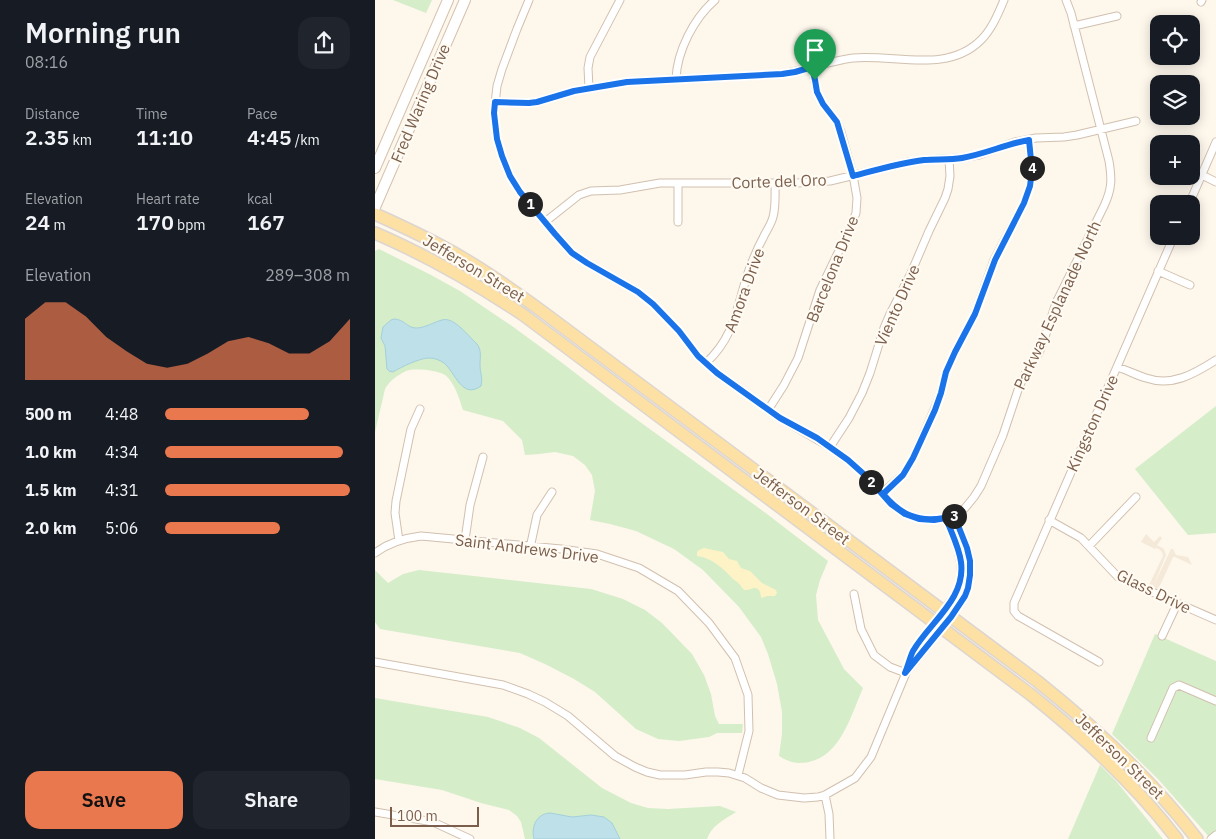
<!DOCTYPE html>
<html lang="en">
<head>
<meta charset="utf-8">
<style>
	body { margin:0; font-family:"IBM Plex Sans",sans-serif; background:#20242c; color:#f1f3f6; height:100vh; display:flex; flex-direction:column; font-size:19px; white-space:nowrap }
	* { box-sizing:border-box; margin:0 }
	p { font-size:16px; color:#9ea1a6 }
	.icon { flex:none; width:28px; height:28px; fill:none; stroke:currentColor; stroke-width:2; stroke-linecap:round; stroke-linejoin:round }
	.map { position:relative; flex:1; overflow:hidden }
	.details { display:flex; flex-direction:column; background:#171b24; width:375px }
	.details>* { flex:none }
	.tools { position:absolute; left:775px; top:15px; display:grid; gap:10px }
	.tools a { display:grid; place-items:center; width:50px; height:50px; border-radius:10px; background:#171b24; box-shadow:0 2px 12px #0003; font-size:25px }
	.scale { position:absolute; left:15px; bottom:12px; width:89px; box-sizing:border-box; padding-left:5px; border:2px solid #7b5f4c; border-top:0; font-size:14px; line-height:18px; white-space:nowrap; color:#7b5f4c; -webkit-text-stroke:4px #fffbf3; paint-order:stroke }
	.pin { position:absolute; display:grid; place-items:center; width:42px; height:42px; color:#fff; margin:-51px -21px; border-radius:50% 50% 50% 0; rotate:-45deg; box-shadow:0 0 5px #0007 }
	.pin .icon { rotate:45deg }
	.km { position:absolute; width:25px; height:25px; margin:-12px; border-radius:50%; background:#222; color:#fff; font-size:14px; line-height:25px; text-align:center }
	.round { display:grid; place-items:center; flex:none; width:52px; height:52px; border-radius:15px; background:#20242c }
	.overview { display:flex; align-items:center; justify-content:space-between; height:85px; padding:0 25px }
	h1 { font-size:28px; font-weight:600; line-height:38px }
	.metrics { display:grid; grid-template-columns:repeat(3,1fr); gap:8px; height:85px; padding:5px 25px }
	.metrics div { display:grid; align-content:center }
	.metrics b { font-size:21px; font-weight:600 }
	.metrics small { font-size:14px; font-weight:400 }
	.metrics p { font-size:14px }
	.chart { height:140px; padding:10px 25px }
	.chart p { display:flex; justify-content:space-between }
	.chart svg { width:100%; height:90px; margin-top:5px; fill:#ea784e; opacity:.7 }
	.primary-button { display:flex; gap:10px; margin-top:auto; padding:10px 25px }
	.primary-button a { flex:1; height:58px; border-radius:15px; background:#ea784e; color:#111; font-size:20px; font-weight:600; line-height:58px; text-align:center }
	.primary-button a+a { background:#20242c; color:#f1f3f6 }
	ul { padding:0 25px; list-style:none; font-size:16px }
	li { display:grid; grid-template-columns:80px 60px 1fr; align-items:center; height:38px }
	li i { height:12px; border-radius:6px; background:#ea784e }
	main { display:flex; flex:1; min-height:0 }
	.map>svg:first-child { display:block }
	.residential { fill:#f5ead9 }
	.green { fill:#d5edc8 }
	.sand { fill:#fdf3c6 }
	.water { fill:#bee0e9; stroke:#a4d0db }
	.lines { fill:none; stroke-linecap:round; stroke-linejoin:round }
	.street-casing { stroke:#d2c0af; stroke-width:9 }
	.secondary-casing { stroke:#d5c1ad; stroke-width:12 }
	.primary-casing { stroke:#ddd5d0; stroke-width:14 }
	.street { stroke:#fff; stroke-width:7 }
	.secondary { stroke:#fff; stroke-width:10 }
	.primary { stroke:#fde0a3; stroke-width:11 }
	.route-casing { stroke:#fff; stroke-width:10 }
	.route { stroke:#1a73e8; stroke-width:6 }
	.labels { text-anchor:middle; stroke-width:4.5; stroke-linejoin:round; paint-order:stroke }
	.street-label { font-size:16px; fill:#7b5f4c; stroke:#fffbf3 }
</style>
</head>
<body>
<main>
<section class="details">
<div class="overview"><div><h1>Morning run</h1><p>08:16</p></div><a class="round"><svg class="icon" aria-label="share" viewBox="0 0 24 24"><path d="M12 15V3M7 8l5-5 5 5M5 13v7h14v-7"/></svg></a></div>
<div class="metrics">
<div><p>Distance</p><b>2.35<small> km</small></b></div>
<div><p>Time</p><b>11:10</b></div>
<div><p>Pace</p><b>4:45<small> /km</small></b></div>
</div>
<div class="metrics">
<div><p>Elevation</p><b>24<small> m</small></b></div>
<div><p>Heart rate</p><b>170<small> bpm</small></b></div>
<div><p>kcal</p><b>167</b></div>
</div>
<div class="chart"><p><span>Elevation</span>289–308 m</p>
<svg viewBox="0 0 160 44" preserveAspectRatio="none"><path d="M0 44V14L10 6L20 6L30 13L40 23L50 30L60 36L70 38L80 36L90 31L100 25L110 23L120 26L130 31L140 31L150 25L160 14V44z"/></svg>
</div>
<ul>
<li><b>500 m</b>4:48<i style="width:78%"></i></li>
<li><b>1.0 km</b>4:34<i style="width:96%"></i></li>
<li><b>1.5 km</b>4:31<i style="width:100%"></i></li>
<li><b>2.0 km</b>5:06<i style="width:62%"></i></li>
</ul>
<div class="primary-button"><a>Save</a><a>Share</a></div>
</section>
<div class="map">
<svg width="841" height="839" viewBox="0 0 841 839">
	<rect width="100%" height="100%" fill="#fdf7ec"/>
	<!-- residential -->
	<path class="residential" d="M771 534 779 542 785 536 787 538 782 545 789 549 791 555 778 587 774 585 788 556 787 552 784 549 781 548 780 549 766 542Z
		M796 549H798L801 555 813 557 817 565 800 557H798L783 590 778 587Z"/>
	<!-- green -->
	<path class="green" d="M18 0H57L51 13Z
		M4 249 56 275 85 291 137 326 186 362 243 406 392 514 453 561 445 580 441 595 443 620 469 669 488 688C476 715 466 755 434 762 421 764 416 763 404 756L407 734V712L402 684 393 654 386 637 364 607 328 570 299 549 261 531 235 524 215 520 220 491 217 475 210 465 198 456 180 452 164 454 150 455 147 440 128 421 88 410C84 398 80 383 70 375 62 370 39 368 31 371 23 375 14 381 10 389L0 432V251Z
		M841 406V533L813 535 760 469Z
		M0 570 13 583 28 574 44 570 216 589 248 599 270 610 287 623 317 654 329 675 336 694 340 716 344 724H368L367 733H342L334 737 304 741 283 739 261 729 220 692 199 679 170 664 145 653 5 629 0 622Z
		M780 634 841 661V839H836L784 780 737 734Z
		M0 698 113 717 145 728 164 738 227 788 256 803 273 808 293 809 345 806 361 812C350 819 336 826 332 839H150L146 822 142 816 134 810 106 803 67 790 0 779Z
		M725 765 741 781 788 839H693Z"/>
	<!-- sand -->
	<path class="sand" d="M329 548 348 552 354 559 362 561 366 568 375 571 387 583 401 590 402 593 400 596H392L387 598 386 597 385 592C381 584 376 591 369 590 367 588 366 585 364 584 363 582 360 581 358 579 348 568 337 558 322 556V552L324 550Z"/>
	<!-- water -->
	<path class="water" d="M19 319C29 319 32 328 41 328 50 328 59 322 67 320 79 316 94 337 102 344 107 351 105 357 105 365 105 373 108 377 106 386 87 400 80 372 69 363 65 360 59 358 54 358 45 358 26 367 18 372L14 371 12 369 10 346 6 338 8 327 16 320Z
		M175 813 197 817 216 815 229 817 237 823 245 839H159C156 827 161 814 175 813Z"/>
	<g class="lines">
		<!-- street casing -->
		<g class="street-casing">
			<path id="street" d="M154 0 142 29 127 69 122 86 119 113 122 139 127 156 135 176 145 192 180 234 197 253 212 263 263 292 278 304 304 331 323 356 342 373 405 418 455 447 473 460 492 477 516 504 530 514 544 519 559 520 579 515 590 508 599 497 606 486 628 435 644 387 650 374 664 353 668 343 681 303 729 206C737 189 737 179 734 161L696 13 691 0
				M826 2 827 0
				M699 26 742 16
				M301 79C302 51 319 18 340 0
				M214 88 213 68 215 57 245 0
				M120 102 154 103 162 102 199 91 252 82 407 74C431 70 454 61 478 58 520 54 572 74 606 40 617 29 623 14 629 0
				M827 175 841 182
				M303 183V222
				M814 204 841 142
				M170 222 204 195 216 191 245 190 285 183H421L455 181 534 162 550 160 586 158 604 155 640 142 661 138 689 137 702 135 761 121
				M783 271 815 285
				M331 363C361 335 361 307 374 270 378 259 382 249 388 238 391 231 396 225 398 217 401 206 400 194 400 183
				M742 367C752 370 761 375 771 378 797 387 819 374 841 360
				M393 410 409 385 423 358 445 290 476 226 481 213 482 198 478 175 466 132 462 122 448 104 442 92 437 67
				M455 447 474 418 487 393 495 373 509 328 515 314 536 273 554 231 570 198 573 189 575 176 574 159
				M507 493 528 475 538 458 559 410 566 393 571 372 580 352 600 314 619 260 649 203 655 186 657 170 654 140
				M674 520 706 538 743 577 841 620
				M90 540 95 505 108 457
				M24 541 20 513 21 501 36 429 45 409
				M714 546 761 497
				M155 548 162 515 177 492
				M0 553C13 543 30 538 46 536L186 549 222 554 264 568 303 591 334 623 360 658 373 695 374 731 363 775
				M479 594 486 629 499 655 515 667 531 673
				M787 636 802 604
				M0 662 128 685 153 694 170 702 193 716 240 756 260 767 272 772 285 775H310L331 772H343L354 773 370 778 386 788 403 795 429 798 443 797 450 795 480 778 496 757 531 673 538 652 582 592C593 567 580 541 571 518
				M724 662 643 616 639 611V603L799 236
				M534 669 576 617 590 596 593 588 595 575V561L592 548 579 515
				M776 738 798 688 804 685 841 701
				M450 795 454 814 455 839
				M0 812 58 822 95 839
				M836 839 841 835"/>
		</g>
		<!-- secondary casing -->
		<g class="secondary-casing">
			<path id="secondary" d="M0 168 73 0
				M0 207 90 0"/>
		</g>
		<!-- primary casing -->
		<g class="primary-casing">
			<path id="primary" d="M0 214C29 227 59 241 86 257 122 278 155 302 188 327L662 681C721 728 776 779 822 839
				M0 233C51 255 100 283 147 314L655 694C709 737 760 784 802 839"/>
		</g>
		<!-- street -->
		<use href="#street" class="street"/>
		<!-- secondary -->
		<use href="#secondary" class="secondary"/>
		<!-- primary -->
		<use href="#primary" class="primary"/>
	</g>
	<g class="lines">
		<!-- route casing -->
		<g class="route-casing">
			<path id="route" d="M440 80 437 67 420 72 407 74 252 82 199 91 162 102 154 103 120 102 119 113 122 139 127 156 135 176 145 192 180 234 197 253 212 263 263 292 278 304 304 331 323 356 342 373 405 418 442 438 473 460 492 477 516 504 530 514 544 519 559 520 571 518C576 532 584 547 586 562 591 599 555 622 538 651 535 657 533 666 530 673L576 617 590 596 593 588 595 575V561L592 548 579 515 569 518C542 523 525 514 508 494L528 475 538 458 560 410 566 393 571 372 580 352 600 314 620 260 649 203 655 186 657 170 654 140C631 144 610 154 587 158 575 160 562 159 549 160 525 163 501 170 478 176L462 122 448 104 442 92 440 80"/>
		</g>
		<!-- route -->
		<use href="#route" class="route"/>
	</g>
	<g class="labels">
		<!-- street labels -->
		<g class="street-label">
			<text transform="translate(45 103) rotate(-67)" y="6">Fred Waring Drive</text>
			<text transform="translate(404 181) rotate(-2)" y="6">Corte del Oro</text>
			<text transform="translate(99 268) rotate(31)" y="6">Jefferson Street</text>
			<text transform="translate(457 269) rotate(-68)" y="6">Barcelona Drive</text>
			<text transform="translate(369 290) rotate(-70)" y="6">Amora Drive</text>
			<text transform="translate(522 305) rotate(-66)" y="6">Viento Drive</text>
			<text transform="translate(682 305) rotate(-65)" y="6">Parkway Esplanade North</text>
			<text transform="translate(717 423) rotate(-66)" y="6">Kingston Drive</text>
			<text transform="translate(427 506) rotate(37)" y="6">Jefferson Street</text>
			<text transform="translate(152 548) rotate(7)" y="6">Saint Andrews Drive</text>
			<text transform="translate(779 591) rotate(26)" y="6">Glass Drive</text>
			<text transform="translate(745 756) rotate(44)" y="6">Jefferson Street</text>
		</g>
	</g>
</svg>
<div class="tools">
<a><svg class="icon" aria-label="locate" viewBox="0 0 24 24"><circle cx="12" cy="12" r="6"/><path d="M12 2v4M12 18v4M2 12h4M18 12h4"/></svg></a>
<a><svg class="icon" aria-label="layers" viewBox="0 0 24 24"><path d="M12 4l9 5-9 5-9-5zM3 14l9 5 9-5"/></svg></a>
<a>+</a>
<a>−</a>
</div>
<div class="scale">100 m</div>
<div class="pin" style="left:440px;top:80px;background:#1e9e55"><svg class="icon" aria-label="arrive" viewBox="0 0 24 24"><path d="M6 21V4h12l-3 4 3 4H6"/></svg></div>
<b class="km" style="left:155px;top:204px">1</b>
<b class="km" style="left:496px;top:482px">2</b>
<b class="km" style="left:579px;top:516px">3</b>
<b class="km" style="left:657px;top:168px">4</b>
</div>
</main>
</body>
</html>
